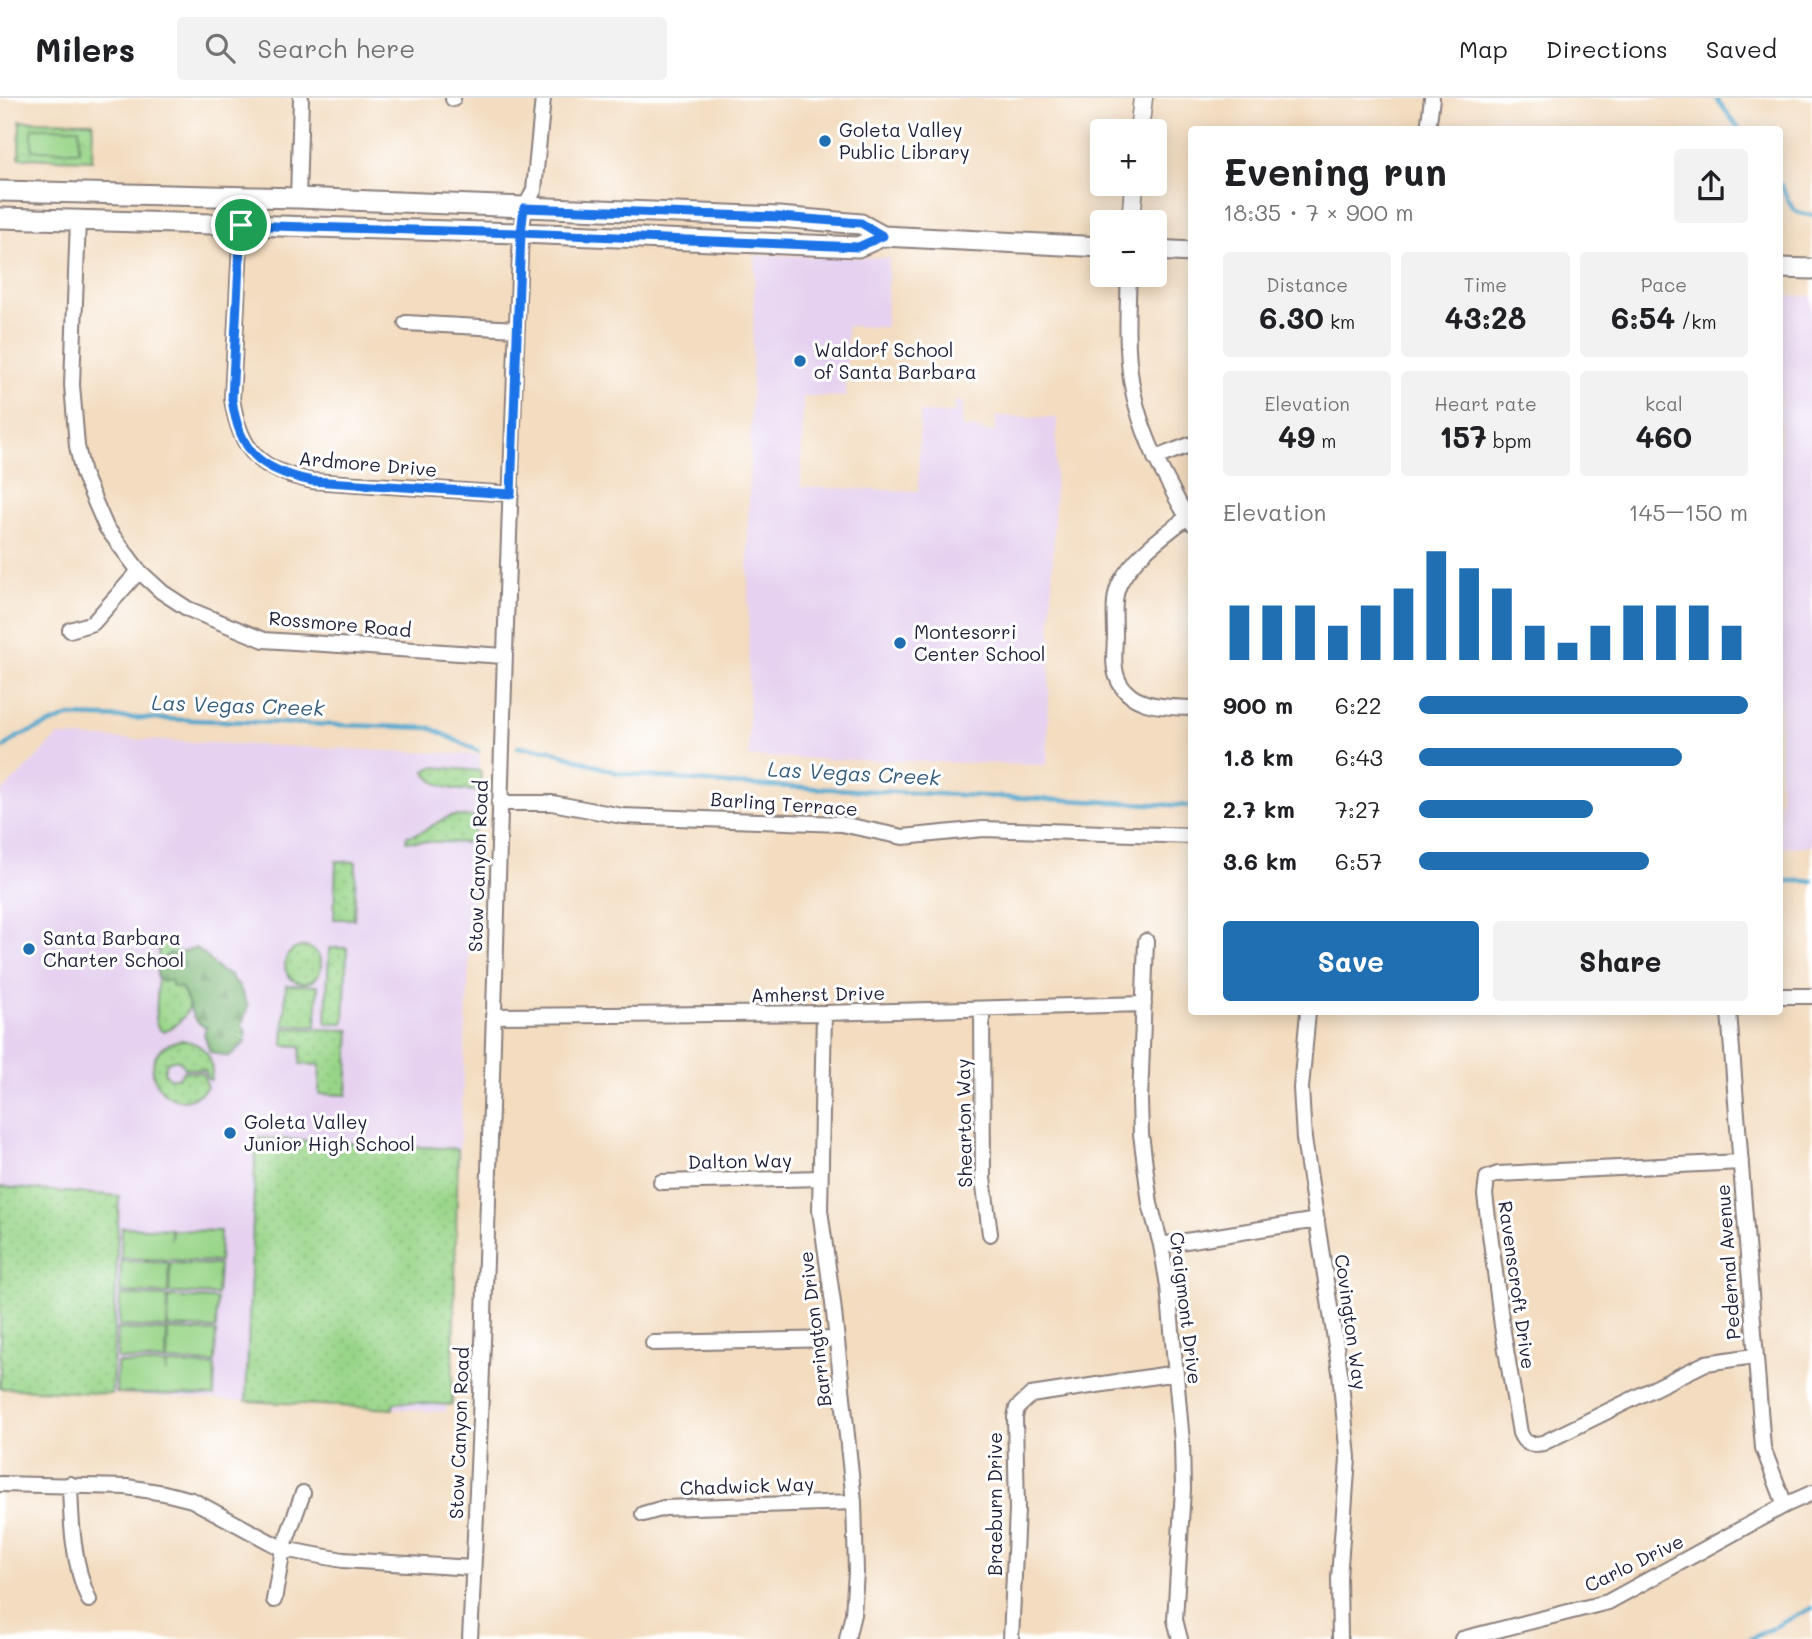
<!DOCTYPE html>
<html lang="en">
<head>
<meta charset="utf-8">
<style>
	body { margin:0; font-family:Mali,sans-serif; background:#f2f2f2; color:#202124; height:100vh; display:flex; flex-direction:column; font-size:26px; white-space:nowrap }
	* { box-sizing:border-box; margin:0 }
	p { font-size:23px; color:#757577 }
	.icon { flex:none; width:38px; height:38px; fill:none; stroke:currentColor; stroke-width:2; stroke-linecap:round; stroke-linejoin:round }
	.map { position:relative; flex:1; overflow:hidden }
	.details { position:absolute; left:1188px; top:28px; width:595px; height:889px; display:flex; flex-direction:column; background:#fff; border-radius:7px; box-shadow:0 4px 18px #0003 }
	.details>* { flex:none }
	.buttons { position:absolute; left:1090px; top:21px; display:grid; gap:14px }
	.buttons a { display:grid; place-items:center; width:77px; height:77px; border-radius:7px; background:#fff; box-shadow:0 4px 18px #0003; font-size:35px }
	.pin { position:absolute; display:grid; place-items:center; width:60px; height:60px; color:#fff; margin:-30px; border:4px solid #fff; border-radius:50%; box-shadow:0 2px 7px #0007 }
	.round { display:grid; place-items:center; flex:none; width:74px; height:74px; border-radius:7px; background:#f2f2f2 }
	.overview { display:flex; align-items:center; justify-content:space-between; height:119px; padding:0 35px }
	h1 { font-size:38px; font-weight:800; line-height:52px }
	.metrics { display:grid; grid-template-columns:repeat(3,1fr); gap:10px; height:119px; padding:7px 35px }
	.metrics div { display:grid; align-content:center; border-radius:7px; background:#f2f2f2; text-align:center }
	.metrics b { font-size:30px; font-weight:800 }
	.metrics small { font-size:19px; font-weight:400 }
	.metrics p { font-size:19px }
	.chart { height:196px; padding:14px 35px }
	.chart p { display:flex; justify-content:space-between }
	.chart svg { width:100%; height:126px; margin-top:7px; stroke:#1f6fb2; stroke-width:6 }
	.button { display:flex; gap:14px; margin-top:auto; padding:14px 35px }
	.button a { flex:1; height:80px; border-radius:7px; background:#1f6fb2; color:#fff; font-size:28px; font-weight:800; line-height:80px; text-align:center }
	.button a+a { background:#f2f2f2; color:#202124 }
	ul { padding:0 35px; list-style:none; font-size:23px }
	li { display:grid; grid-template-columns:112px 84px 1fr; align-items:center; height:52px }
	li i { height:18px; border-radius:9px; background:#1f6fb2 }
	header { display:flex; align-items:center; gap:42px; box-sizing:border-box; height:98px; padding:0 35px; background:#fff; border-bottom:2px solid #e0e0e0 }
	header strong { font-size:33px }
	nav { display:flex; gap:38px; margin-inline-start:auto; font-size:24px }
	.search { width:490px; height:63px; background:#f2f2f2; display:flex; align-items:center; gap:18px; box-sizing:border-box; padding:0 24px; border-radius:7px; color:#757577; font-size:26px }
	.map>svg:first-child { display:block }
	.built { fill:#e6d2f0 }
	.grass { fill:url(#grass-dots); stroke:#5e7c62; stroke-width:2 }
	.forest { fill:url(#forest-firs); stroke:#4e6c58; stroke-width:2 }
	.park { fill:url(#park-crowns); stroke:#5e7c62; stroke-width:2 }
	.garden { fill:#99d589; stroke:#5e7c62; stroke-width:2 }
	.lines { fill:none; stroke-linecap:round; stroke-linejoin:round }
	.stream { stroke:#4fa6cc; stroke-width:4.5 }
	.minor-casing { stroke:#8a7f7d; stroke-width:18 }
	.tertiary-casing { stroke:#8a7f7d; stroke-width:21 }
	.secondary-casing { stroke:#8a7f7d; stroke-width:23 }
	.minor { stroke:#fff; stroke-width:14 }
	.tertiary { stroke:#fff; stroke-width:18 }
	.secondary { stroke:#fff; stroke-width:19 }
	.route-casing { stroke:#fff; stroke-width:14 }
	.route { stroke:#1a73e8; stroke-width:9 }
	.poi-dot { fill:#1f6fb2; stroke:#fff; stroke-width:2.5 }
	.labels { text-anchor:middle; stroke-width:6; stroke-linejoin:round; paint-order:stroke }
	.poi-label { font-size:19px; fill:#22223b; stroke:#fff; text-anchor:start }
	.street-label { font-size:19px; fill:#22223b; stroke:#fff }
	.water-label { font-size:21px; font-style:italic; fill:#365d7c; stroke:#fff }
</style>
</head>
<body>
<header>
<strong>Milers</strong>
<div class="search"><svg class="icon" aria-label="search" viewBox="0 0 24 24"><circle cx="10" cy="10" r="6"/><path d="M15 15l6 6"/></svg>Search here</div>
<nav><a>Map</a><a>Directions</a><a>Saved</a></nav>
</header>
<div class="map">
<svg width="1812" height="1541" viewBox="0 0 1812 1541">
	<defs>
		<pattern id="grass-dots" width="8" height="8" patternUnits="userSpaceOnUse" patternTransform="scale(1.75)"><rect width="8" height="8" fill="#99d589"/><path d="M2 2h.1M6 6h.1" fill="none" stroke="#84b777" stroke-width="1.8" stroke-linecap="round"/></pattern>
		<pattern id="forest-firs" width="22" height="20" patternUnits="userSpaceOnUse" patternTransform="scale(1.75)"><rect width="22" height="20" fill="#7ab675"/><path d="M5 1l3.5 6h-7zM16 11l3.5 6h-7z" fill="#649461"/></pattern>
		<pattern id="park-crowns" width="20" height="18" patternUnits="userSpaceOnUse" patternTransform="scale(1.75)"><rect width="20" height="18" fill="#99d589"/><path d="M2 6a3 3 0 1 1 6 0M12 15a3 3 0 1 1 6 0" fill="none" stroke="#84b777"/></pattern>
	</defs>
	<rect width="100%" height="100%" fill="#fff"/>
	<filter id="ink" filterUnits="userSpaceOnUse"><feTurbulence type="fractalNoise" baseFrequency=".0143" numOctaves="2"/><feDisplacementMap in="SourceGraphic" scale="14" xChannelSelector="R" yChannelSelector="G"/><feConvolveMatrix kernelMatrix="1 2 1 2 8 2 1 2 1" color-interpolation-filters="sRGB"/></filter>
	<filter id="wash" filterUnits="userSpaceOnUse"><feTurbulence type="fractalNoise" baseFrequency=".00686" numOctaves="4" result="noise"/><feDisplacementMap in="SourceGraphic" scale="28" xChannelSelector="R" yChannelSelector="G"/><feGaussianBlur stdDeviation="1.57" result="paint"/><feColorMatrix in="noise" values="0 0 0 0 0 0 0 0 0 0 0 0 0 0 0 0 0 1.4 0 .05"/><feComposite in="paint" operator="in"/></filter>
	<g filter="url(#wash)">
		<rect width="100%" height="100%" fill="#f3dcbf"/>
		<!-- built -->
		<path class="built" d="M755 157 889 160 886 229 847 228 846 299 803 298 801 389 918 393 920 314 955 315V303H963L962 330H980V333L995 334 996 318 1057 320 1047 667 749 659 748 428Z
			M1780 198H1812V748L1780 749Z
			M58 638 480 657 446 1314 0 1290V696Z"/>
		<!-- grass -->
		<path class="grass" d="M433 669 481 673 480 693C460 692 436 693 425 673Z
			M452 718 474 719 473 745 406 743 407 738C425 736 435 723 452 718Z
			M336 763 356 764 354 821H334Z
			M163 843C185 847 195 892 188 911 184 922 174 929 164 934L159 931 156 925 159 848Z
			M285 867a18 18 0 1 1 36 0a18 18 0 1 1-36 0Z
			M329 850H347L344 925H326Z
			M286 887 318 888 316 928 284 927Z
			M284 930 350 932 347 997 319 996 320 967 300 966 301 948 283 947Z
			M182 942C205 945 215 960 211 982L208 981 205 972 184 970 181 964 176 961 167 964 164 973 169 980H178L184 973 203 975 207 989C167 1033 122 952 182 942Z
			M256 1040 458 1051 452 1307 401 1304 393 1306V1311L246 1303Z
			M0 1089 119 1098 112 1296 0 1290Z"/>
		<!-- forest -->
		<path class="forest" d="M195 850C209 856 214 874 232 878V883L238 886 248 908 242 927 246 934 245 945 229 959 210 954 204 936 206 929C188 923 191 902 180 889H173L170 882 163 884 157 879V868L169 855 176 856Z"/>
		<!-- park -->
		<path class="park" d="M20 23 93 24 92 62 19 60Z"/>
		<!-- garden -->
		<path class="garden" d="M32 30H79V53L32 52Z
			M122 1129 171 1131V1141L172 1132 220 1133 219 1164 121 1160Z
			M121 1163 169 1165 168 1196 120 1194Z
			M170 1165 219 1167 217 1197 169 1195Z
			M120 1197 168 1199 167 1230 119 1228Z
			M169 1199 217 1201 216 1231 168 1229Z
			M118 1231 167 1233 166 1263 117 1261Z
			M168 1232 216 1234 215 1265 167 1263Z
			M117 1265 165 1266 166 1275 167 1266 215 1268 214 1298 116 1295Z"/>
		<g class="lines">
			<!-- stream -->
			<path class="stream" d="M1716 0 1740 32
				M1780 86C1791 104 1788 116 1812 117
				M518 649 549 652 618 675 728 686 1192 708
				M0 652 19 638 70 618 431 630 478 653
				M1780 783H1812
				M1750 1541 1812 1510"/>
		</g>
	</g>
	<g filter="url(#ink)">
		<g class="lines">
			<!-- minor casing -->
			<g class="minor-casing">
				<path id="minor" d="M453 1V0
					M1428 32 1432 0
					M298 100 301 0
					M78 121 72 287 77 348 83 376 106 429 139 473 162 494 188 511 264 542 504 558
					M241 127 232 301C240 354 260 372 312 383L511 396
					M1129 177C1125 260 1126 308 1168 384 1175 397 1182 413 1192 425
					M406 225 517 231
					M1155 360 1192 346
					M1187 419C1164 438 1136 456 1121 483 1112 498 1115 519 1115 536 1115 550 1112 566 1117 579 1128 610 1165 609 1192 610
					M70 532 93 525 139 473
					M499 705H552L622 718 841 726 903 739 983 731 1192 738
					M1146 843 1140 1002 1141 1036 1150 1106 1161 1147 1168 1188 1182 1344 1183 1391 1175 1522 1180 1541
					M1780 898H1812
					M982 912 983 1080 990 1136
					M1308 914 1301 990 1304 1041 1340 1274 1348 1360 1339 1480 1340 1541
					M1729 914 1763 1350 1785 1407
					M824 915 820 1112 833 1205 854 1404 856 1474 853 1516 847 1541
					M493 918 824 915 1144 906
					M1741 1064 1498 1076 1487 1080 1485 1097 1502 1228 1520 1335C1525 1347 1531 1347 1543 1345L1706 1265 1754 1258
					M661 1084 820 1080
					M1161 1147 1317 1122
					M653 1245 837 1241
					M0 1386 127 1389 164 1395 192 1402 283 1451 343 1462 473 1470
					M70 1386C71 1424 73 1467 89 1502
					M643 1416 664 1410 854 1404
					M274 1502 283 1451 303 1395
					M470 1541C494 1073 499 604 521 135L525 110 534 92 543 0
					M1011 1541 1017 1412 1015 1319 1017 1310 1031 1297 1176 1275
					M1462 1541 1608 1504 1785 1407 1812 1395"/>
			</g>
			<!-- tertiary casing -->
			<g class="tertiary-casing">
				<path id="tertiary" d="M1139 33 1143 0
					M1131 124 1134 86"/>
			</g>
			<!-- secondary casing -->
			<g class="secondary-casing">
				<path id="secondary" d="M0 93 298 100 779 119 861 126 883 138 1102 149
					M0 120 521 135 858 149 883 138
					M1155 152 1192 154
					M1780 170 1812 171"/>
			</g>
			<!-- minor -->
			<use href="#minor" class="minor"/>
			<!-- tertiary -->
			<use href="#tertiary" class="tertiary"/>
			<!-- secondary -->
			<use href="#secondary" class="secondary"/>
		</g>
	</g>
	<g class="lines" filter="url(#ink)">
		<!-- route casing -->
		<g class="route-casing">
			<path id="route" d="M241 127 232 301C239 354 260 372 312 383L511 396 521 135 858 149 883 138 861 125 779 119 524 110 521 135 241 127"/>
		</g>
		<!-- route -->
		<use href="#route" class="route"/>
	</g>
	<!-- markers -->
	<g class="poi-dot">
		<circle cx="825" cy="43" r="7"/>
		<circle cx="800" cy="263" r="7"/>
		<circle cx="900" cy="545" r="7"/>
		<circle cx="29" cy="851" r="7"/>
		<circle cx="230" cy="1035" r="7"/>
	</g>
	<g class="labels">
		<!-- poi labels -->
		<g class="poi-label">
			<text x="839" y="39">Goleta Valley<tspan x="839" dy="22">Public Library</tspan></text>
			<text x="814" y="259">Waldorf School<tspan x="814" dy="22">of Santa Barbara</tspan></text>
			<text x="914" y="541">Montesorri<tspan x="914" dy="22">Center School</tspan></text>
			<text x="43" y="847">Santa Barbara<tspan x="43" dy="22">Charter School</tspan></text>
			<text x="244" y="1031">Goleta Valley<tspan x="244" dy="22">Junior High School</tspan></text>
		</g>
		<!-- street labels -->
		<g class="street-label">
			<text transform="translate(368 366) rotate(5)" y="7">Ardmore Drive</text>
			<text transform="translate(340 526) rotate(5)" y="7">Rossmore Road</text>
			<text transform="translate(784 706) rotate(4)" y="7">Barling Terrace</text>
			<text transform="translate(478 768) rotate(-88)" y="7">Stow Canyon Road</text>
			<text transform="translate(818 896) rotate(-1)" y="7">Amherst Drive</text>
			<text transform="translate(964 1025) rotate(-91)" y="7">Shearton Way</text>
			<text transform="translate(740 1063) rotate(-1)" y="7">Dalton Way</text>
			<text transform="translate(1728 1164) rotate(-94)" y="7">Pedernal Avenue</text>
			<text transform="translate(1517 1187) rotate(82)" y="7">Ravenscroft Drive</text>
			<text transform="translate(1186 1210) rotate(83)" y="7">Craigmont Drive</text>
			<text transform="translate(1351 1224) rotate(82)" y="7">Covington Way</text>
			<text transform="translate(815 1231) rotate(-97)" y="7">Barrington Drive</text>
			<text transform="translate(459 1335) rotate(-88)" y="7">Stow Canyon Road</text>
			<text transform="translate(747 1388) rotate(-2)" y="7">Chadwick Way</text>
			<text transform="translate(995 1406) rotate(-90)" y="7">Braeburn Drive</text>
			<text transform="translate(1634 1465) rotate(-26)" y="7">Carlo Drive</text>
		</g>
		<!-- water labels -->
		<g class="water-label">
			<text transform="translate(238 608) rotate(2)" y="7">Las Vegas Creek</text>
			<text transform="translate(854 676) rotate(3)" y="7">Las Vegas Creek</text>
		</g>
	</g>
</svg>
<div class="buttons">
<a>+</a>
<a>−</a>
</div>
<div class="pin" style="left:241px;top:127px;background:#1e9e55"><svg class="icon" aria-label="arrive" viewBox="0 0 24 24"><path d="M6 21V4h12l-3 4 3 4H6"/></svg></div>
<section class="details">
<div class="overview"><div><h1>Evening run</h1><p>18:35 · 7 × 900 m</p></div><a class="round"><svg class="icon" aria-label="share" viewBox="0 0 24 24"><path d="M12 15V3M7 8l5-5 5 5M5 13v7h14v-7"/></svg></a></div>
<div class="metrics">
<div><p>Distance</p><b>6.30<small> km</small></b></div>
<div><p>Time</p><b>43:28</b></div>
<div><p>Pace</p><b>6:54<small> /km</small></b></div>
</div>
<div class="metrics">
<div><p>Elevation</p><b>49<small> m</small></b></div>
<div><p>Heart rate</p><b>157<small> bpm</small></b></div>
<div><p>kcal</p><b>460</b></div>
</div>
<div class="chart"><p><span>Elevation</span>145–150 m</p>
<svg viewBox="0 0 160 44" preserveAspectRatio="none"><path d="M5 44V25M15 44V25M25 44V25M35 44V32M45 44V25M55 44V19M65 44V6M75 44V12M85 44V19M95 44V32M105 44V38M115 44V32M125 44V25M135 44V25M145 44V25M155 44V32"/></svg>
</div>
<ul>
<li><b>900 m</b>6:22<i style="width:100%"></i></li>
<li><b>1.8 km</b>6:43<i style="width:80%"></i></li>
<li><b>2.7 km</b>7:27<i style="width:53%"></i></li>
<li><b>3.6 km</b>6:57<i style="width:70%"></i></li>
</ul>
<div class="button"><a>Save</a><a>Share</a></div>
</section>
</div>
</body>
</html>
